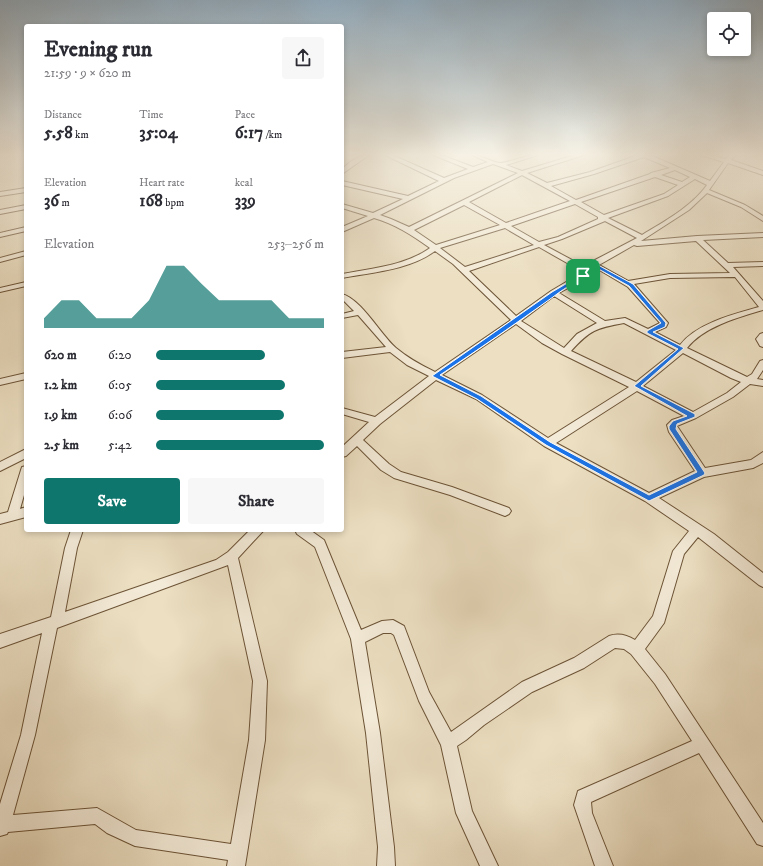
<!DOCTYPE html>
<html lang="en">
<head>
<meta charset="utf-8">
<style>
	body { margin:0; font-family:"IM FELL DW Pica",serif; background:#f7f7f7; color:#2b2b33; height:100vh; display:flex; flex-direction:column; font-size:15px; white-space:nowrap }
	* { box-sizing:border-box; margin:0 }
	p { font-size:13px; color:#7c7c81 }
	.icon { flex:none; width:22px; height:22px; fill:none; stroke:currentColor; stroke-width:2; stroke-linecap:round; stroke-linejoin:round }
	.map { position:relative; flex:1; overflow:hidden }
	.sheet { position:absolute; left:24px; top:24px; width:320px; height:508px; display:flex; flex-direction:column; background:#fff; border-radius:4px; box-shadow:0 2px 6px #0003 }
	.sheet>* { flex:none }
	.tools { position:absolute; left:707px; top:12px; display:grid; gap:8px }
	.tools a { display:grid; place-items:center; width:44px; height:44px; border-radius:4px; background:#fff; box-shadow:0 2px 6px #0003; font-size:20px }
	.pin { position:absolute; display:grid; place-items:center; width:34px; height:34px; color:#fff; margin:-17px; border-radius:8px; box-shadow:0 2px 6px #0006 }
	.round { display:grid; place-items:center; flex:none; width:42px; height:42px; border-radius:4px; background:#f7f7f7 }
	.overview { display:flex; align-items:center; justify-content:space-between; height:68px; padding:0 20px }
	h1 { font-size:22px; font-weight:700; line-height:30px }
	.stats { display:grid; grid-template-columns:repeat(3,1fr); gap:6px; height:68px; padding:4px 20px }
	.stats div { display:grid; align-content:center }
	.stats b { font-size:17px; font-weight:700 }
	.stats small { font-size:11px; font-weight:400 }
	.stats p { font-size:11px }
	.chart { height:112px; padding:8px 20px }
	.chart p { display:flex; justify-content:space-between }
	.chart svg { width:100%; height:72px; margin-top:4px; fill:#0f766e; opacity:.7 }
	.cta { display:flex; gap:8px; margin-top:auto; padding:8px 20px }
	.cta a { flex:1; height:46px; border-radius:4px; background:#0f766e; color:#fff; font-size:16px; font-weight:700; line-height:46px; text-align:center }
	.cta a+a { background:#f7f7f7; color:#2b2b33 }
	ul { padding:0 20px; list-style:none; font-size:13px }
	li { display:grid; grid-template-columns:64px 48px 1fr; align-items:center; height:30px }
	li i { height:10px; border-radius:5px; background:#0f766e }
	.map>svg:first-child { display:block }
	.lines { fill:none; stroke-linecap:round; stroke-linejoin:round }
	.street-casing { stroke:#6c5336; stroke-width:2 }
	.street { fill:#f3ead7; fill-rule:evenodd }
	.route { fill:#1a73e8; stroke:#fff; fill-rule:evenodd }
</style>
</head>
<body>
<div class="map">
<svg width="763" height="866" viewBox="0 0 763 866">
	<rect width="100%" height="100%" fill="#ecdfc2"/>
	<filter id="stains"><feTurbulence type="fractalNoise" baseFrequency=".005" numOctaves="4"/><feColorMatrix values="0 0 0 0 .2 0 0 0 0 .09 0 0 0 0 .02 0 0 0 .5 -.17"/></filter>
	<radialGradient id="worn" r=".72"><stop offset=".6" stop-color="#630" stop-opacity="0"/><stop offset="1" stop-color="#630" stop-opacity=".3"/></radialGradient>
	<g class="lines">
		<!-- street casing -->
		<g class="street-casing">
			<path id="street" d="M362 155H369L342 174V169L350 162Z
				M385 155H392L444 178 468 169 433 155H441L473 167 488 162 472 155C482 155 490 162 500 163 509 163 525 155 538 155L506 165 522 171 575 155H584L527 173 547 183 590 172 638 155H650L710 181 724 162 701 155H710L726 159 730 155H736L731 160 763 171V175L728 163 709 190 745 205 763 216V221L741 207 707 193 689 210 641 241 697 236 763 233V237L703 240 728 263 763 262V266L733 267 763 301V310C739 317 703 327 687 348L747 377 752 374 760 361 763 360V370L757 379 763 380V386L750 384 733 397 696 418 677 426 705 468 751 460 763 452V463L753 468 704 477 659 498 714 534 763 573V587L759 585 698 537 684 554 664 623 645 649 665 674 763 823V846L757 844 699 753 591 802 592 813 613 866H595L574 805 578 791 692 741 655 684 631 654 624 649 615 648 584 668 532 692 484 725 466 740 457 746 472 811 498 866H480L456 813 441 745 419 701 394 635 391 633H383L365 642 380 733 394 847 395 866H377L378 847 366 733 351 639 315 547 297 534 295 530H310L324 540 361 630 382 621 393 620 404 626 429 692 451 732 522 682 574 658 609 636C618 633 627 635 635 640L653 616 673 551 689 531 645 501 544 446 476 399 436 380 380 424 363 440 389 464 401 472 452 487 509 508 511 511 509 514 505 516 450 495 394 478 381 470 357 446 346 456 342 457V447L369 422 342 414V408L375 417 429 376 407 365 390 352 342 358V352L386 347 358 315 342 318V314L354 311 342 299V294C361 299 381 335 396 348 408 358 421 365 435 372L511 320 453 264 435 251C409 270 374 272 342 278V274C372 268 405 266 430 248 412 235 395 224 374 218L342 232V227L368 216 342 208V204L373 213 403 199 342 185V181L408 196 439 181ZM644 157 670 168 651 173 650 174 576 200 551 186 594 174ZM493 164 518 173 409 227 391 219 380 215 454 178ZM675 170 690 177 682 182 661 175ZM522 175 570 201 506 223 469 202ZM655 177 678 185 664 194 604 215 581 202ZM695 179 707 185C691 207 665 221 642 235L608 218 668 196ZM575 204 598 217V219L558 237 539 242 511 226ZM464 205 500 225 436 245 414 230ZM605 221 637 238 595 260 587 268 544 245 562 239ZM505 228 534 245 465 267 440 248ZM696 241 730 273 670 274 628 281 599 265 634 245 637 246ZM539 247 583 272 551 291 516 316 469 271ZM596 268 628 287 660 323 648 329 625 318 605 321 559 293 586 278ZM735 277 759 307C734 314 697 323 680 345L655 332 666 327 668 323 634 284 670 278ZM554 296 597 323 577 334 564 348 521 321ZM624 323 676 350 636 382 571 351C590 330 596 328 624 323ZM516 324 542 343 562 354 629 387 548 438 482 395 442 375ZM683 353 731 378 741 382 727 393 693 412 643 386ZM637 391 684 416 672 420 667 425 669 432 695 471 649 493 556 443Z
				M26 188V192L0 196V192Z
				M26 205V209L0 214V210Z
				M26 227V231L0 237V233Z
				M26 251V255L0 262V258Z
				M26 282V286L0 292V288Z
				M763 333V347L760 346 756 339 760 334Z
				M26 373V379L0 385V379Z
				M26 449V458L0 471V462Z
				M26 466V488L20 509 26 507V517L0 524V514L8 512 21 470 22 467Z
				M71 530H83L77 548 65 612 216 560 228 552 250 530H264L238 558 267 681 265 740 245 866H227L228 860 135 846 107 833 95 824 8 832 7 834 0 836V804L21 735 42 633 0 648V634L51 617 65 548ZM228 565 253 681 249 740 231 844 136 830 97 808 13 815 35 735 57 628Z"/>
		</g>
		<!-- street -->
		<use href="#street" class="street"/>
	</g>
	<!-- sky -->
	<linearGradient id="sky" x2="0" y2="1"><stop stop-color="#92acbf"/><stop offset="0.56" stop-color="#f6f1e4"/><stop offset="1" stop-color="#f6f1e4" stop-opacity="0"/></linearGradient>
	<rect width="763" height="276" fill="url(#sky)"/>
	<!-- route -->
	<path class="route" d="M593 264H596L633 284 666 323 665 327 653 332 684 348 641 386 695 414V417L677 424 676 429 705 473 704 475 649 501 546 445 477 399 432 376 552 292 581 275ZM595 267 629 286 661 323 647 331V333L678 349 634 386 687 416 673 421 669 426V429L697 472 649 495 550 442 481 396 440 375C478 350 515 324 553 297 567 286 582 279 595 267Z"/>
	<rect width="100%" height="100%" filter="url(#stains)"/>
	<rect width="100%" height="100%" fill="url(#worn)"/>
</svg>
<div class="tools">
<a><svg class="icon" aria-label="locate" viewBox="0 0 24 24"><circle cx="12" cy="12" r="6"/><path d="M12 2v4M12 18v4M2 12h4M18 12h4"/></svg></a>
</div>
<div class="pin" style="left:583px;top:276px;background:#1e9e55"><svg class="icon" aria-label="arrive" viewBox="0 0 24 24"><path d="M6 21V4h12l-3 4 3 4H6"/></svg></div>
<section class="sheet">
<div class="overview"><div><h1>Evening run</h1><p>21:59 · 9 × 620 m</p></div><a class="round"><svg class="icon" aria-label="share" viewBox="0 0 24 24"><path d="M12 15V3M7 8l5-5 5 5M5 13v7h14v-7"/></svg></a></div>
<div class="stats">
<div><p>Distance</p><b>5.58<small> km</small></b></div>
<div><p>Time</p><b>35:04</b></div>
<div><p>Pace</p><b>6:17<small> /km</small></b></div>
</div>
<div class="stats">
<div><p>Elevation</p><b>36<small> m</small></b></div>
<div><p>Heart rate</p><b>168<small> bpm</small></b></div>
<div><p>kcal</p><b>339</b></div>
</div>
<div class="chart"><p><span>Elevation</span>253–256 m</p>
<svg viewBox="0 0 160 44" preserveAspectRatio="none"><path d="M0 44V38L10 27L20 27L30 38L40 38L50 38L60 27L70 6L80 6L90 17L100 27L110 27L120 27L130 27L140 38L150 38L160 38V44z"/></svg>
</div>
<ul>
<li><b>620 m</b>6:20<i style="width:65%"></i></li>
<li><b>1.2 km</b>6:05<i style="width:77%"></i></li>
<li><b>1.9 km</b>6:06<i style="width:76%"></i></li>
<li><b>2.5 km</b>5:42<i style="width:100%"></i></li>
</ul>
<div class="cta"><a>Save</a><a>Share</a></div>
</section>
</div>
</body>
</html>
